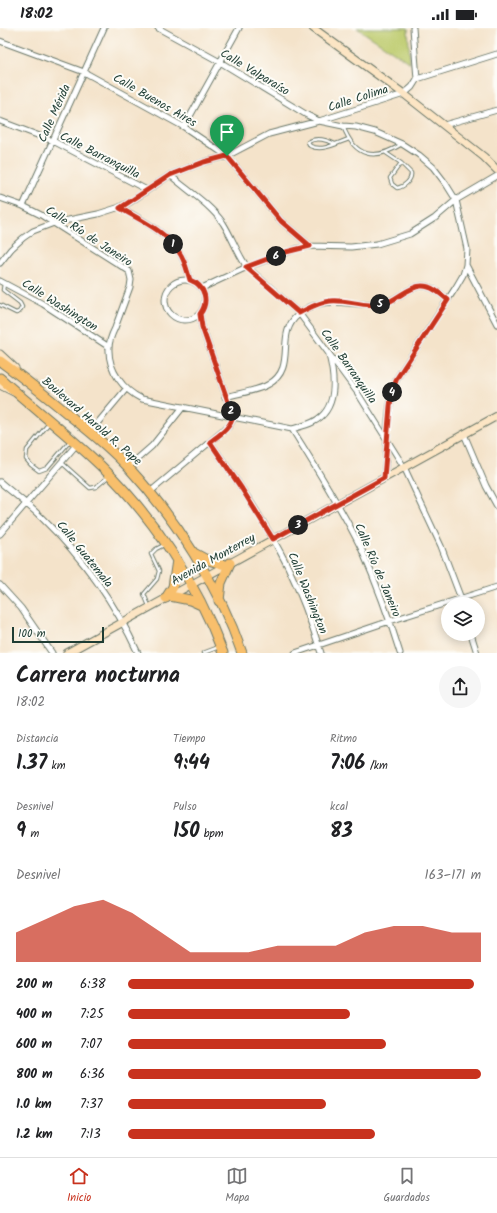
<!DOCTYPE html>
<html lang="es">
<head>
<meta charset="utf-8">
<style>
	body { margin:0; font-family:Kalam,sans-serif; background:#f6f6f6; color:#202124; height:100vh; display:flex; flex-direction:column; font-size:15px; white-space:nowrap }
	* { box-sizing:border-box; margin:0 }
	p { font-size:13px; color:#757577 }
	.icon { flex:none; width:22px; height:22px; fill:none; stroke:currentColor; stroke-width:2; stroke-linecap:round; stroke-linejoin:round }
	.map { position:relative; height:625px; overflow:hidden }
	.side { display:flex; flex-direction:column; background:#fff; flex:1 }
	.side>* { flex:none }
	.buttons { position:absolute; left:441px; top:569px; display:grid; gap:8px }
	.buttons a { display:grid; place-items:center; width:44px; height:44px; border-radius:50%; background:#fff; box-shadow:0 2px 10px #0003; font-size:20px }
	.scale { position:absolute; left:12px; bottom:10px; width:92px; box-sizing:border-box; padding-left:4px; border:2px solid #1f3d34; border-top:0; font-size:11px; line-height:14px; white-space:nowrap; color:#1f3d34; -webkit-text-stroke:3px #fdfcf7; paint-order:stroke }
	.pin { position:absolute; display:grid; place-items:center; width:34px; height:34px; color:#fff; margin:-41px -17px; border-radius:50% 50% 50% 0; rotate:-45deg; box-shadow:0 0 4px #0007 }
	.pin .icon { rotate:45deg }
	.km { position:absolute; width:20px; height:20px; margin:-10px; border-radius:50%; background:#222; color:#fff; font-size:11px; line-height:20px; text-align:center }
	.round { display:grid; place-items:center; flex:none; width:42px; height:42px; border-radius:21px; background:#f6f6f6 }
	.summary { display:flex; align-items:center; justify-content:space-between; height:68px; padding:0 16px }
	h1 { font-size:22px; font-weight:700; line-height:30px }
	.stats { display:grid; grid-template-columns:repeat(3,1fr); gap:6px; height:68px; padding:4px 16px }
	.stats div { display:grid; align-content:center }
	.stats b { font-size:20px; font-weight:700 }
	.stats small { font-size:11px; font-weight:400 }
	.stats p { font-size:11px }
	.chart { height:112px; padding:8px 16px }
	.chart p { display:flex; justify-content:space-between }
	.chart svg { width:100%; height:72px; margin-top:4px; fill:#c8321e; opacity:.7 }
	ul { padding:0 16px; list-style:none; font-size:13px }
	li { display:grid; grid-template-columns:64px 48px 1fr; align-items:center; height:30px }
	li i { height:10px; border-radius:5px; background:#c8321e }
	.status { display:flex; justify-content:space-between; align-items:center; height:28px; padding:0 20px; background:#fff; direction:ltr }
	.status svg { height:11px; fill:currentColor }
	.dock { display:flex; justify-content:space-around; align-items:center; height:56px; border-top:1px solid #e0e0e0; background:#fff; font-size:11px; color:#757577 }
	.dock a { display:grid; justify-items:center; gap:2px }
	.dock .selected { color:#c8321e }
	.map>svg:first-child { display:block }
	.green { fill:#bdcb6d; stroke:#6e8450 }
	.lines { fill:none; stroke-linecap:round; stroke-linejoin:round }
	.lane-casing { stroke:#6a7768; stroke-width:4.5 }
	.street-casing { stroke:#6a7768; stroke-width:7 }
	.secondary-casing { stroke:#6a7768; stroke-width:9 }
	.highway-casing { stroke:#6a7768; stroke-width:11 }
	.lane { stroke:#fff; stroke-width:2.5 }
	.street { stroke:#fff; stroke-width:5 }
	.secondary { stroke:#fce5c4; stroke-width:7 }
	.highway { stroke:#f8bf6c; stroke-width:9 }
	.route-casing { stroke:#fff; stroke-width:8 }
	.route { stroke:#c8321e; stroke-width:5 }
	.labels { text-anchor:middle; stroke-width:4; stroke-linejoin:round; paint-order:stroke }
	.street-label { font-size:12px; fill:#1f3d34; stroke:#fdfcf7 }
</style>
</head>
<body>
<div class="status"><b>18:02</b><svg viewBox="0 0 49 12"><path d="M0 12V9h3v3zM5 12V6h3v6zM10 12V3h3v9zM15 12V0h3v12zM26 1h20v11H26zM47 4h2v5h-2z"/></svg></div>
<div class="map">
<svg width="497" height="625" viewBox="0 0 497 625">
	<rect width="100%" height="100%" fill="#fdfcf7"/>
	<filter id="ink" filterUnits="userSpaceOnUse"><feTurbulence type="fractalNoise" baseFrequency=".025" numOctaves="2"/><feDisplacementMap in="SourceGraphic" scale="8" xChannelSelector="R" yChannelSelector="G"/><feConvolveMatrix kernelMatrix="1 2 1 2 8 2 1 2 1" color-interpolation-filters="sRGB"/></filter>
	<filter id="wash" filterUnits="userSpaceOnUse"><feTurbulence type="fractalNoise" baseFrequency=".012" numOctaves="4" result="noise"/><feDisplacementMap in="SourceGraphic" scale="16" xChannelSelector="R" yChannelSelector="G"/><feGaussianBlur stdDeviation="0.9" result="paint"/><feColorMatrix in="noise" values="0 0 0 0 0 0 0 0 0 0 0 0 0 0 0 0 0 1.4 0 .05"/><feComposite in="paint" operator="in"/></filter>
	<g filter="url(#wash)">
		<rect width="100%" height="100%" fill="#f4e3ca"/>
		<!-- green -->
		<path class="green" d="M357 0H408L410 35Z"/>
	</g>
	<g filter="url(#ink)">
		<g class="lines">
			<!-- lane casing -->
			<g class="lane-casing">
				<path id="lane" d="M343 98C355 130 375 133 402 116
					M335 116C327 112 316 109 308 114L310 118C323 124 337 115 349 111
					M386 125 401 135 411 145C412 152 404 159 397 160L392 156 390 150 401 135
					M0 277 16 285 19 284 22 279 20 275 3 262 4 256
					M49 395 27 422 26 431 31 437 39 443 47 440 70 413
					M61 434 90 460 96 459 108 449
					M149 578 144 566 157 551 159 543 151 526 156 521 164 517
					M203 625 219 619"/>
			</g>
			<!-- street casing -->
			<g class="street-casing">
				<path id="street" d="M158 0 220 34 307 87 319 93 343 98 356 99 375 104 402 116 419 127 433 139 446 156 456 172 467 221 466 237 497 296
					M0 13 84 44 184 99 227 128 281 193 310 218
					M417 51 497 26
					M0 93 53 113 147 162
					M444 97 497 82
					M184 99 239 0
					M170 147C187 162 210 176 223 195 232 209 237 225 247 239L299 285 357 364 404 439 441 518 463 576
					M0 170 23 178 41 187 129 243 131 252 130 259C125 273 120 286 115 300 112 306 109 313 109 320 108 342 123 362 142 371L292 401C316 440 341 479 361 520 376 554 389 589 400 625
					M23 178 104 0
					M120 179C140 192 166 203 179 224 185 232 187 243 190 252
					M0 235 11 221 23 210 33 203 54 195 98 186 120 179 130 174 170 147 204 134 227 128 269 106 319 93 404 66 412 59 417 51 413 0
					M165 272a20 20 0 1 1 40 0a20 20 0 1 1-40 0Z
					M0 253 43 276 109 319
					M202 260 247 239 296 221 310 218 351 219 377 216 410 206 435 190 456 172 497 148
					M225 369C239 365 258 363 269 356 298 339 274 307 298 287 325 263 353 281 383 275 397 273 407 259 421 258 431 257 441 266 448 272
					M292 401C299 399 307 397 313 394 338 382 335 350 329 327
					M90 404 126 361
					M464 406 486 458 497 478
					M210 414C238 454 266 495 288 539 301 566 312 596 321 625
					M128 439 152 418 183 379
					M384 450C388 417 385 381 397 350L456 259 463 247 466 237
					M0 454C14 466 29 477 42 490 81 528 115 575 138 625
					M150 464 229 398 232 393 233 388 202 299 200 286
					M0 506 77 416
					M0 557 21 580 52 625
					M471 606 477 625
					M295 625 390 593 497 559"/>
			</g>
			<!-- secondary casing -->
			<g class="secondary-casing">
				<path id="secondary" d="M313 0 404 66 484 129 497 142
					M0 326 15 340
					M0 357 14 364
					M67 625 497 388"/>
			</g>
			<!-- highway casing -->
			<g class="highway-casing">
				<path id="highway" d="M0 333C25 351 50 371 74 391 93 406 112 422 128 439 176 491 219 558 242 625
					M0 350C33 380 69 407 101 438 154 490 197 555 223 625
					M194 525 205 531 225 537
					M170 568 190 572 201 577
					M166 570 173 559 177 532
					M219 573 221 555 230 535"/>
			</g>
			<!-- lane -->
			<use href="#lane" class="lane"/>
			<!-- street -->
			<use href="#street" class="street"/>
			<!-- secondary -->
			<use href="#secondary" class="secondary"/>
			<!-- highway -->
			<use href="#highway" class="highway"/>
		</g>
	</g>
	<g class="lines" filter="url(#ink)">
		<!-- route casing -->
		<g class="route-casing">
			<path id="route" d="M227 128 281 193 310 218 286 224 246 239 299 285C309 280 319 274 330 273 349 271 367 281 386 275 398 271 408 259 421 258 431 257 441 266 448 272L397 350 392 364 390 378 384 450 273 511 242 461 210 414C219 407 231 400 233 388L202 299 200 286C209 274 206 258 190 252 187 243 185 232 179 224 166 203 140 192 120 180L170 147 204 134Z"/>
		</g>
		<!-- route -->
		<use href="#route" class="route"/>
	</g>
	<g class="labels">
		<!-- street labels -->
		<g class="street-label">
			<text transform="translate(255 44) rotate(31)" y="4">Calle Valparaíso</text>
			<text transform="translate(358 70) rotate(-18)" y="4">Calle Colima</text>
			<text transform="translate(155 72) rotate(30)" y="4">Calle Buenos Aires</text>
			<text transform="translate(54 85) rotate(-66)" y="4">Calle Mérida</text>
			<text transform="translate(100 127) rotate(27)" y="4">Calle Barranquilla</text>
			<text transform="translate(89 208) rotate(33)" y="4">Calle Río de Janeiro</text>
			<text transform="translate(60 277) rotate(32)" y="4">Calle Washington</text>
			<text transform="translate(349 338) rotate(55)" y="4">Calle Barranquilla</text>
			<text transform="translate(92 393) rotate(41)" y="4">Boulevard Harold R. Pape</text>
			<text transform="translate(85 526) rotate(51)" y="4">Calle Guatemala</text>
			<text transform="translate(213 531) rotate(-29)" y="4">Avenida Monterrey</text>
			<text transform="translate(378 542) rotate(67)" y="4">Calle Río de Janeiro</text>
			<text transform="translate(308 565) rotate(68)" y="4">Calle Washington</text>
		</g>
	</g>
</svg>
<div class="buttons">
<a><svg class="icon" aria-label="layers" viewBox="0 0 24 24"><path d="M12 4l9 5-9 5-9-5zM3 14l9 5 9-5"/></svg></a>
</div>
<div class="scale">100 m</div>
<div class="pin" style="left:227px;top:128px;background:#1e9e55"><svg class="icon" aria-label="arrive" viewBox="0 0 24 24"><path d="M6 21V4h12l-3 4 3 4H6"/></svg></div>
<b class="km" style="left:173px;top:216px">1</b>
<b class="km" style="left:231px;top:383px">2</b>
<b class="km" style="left:298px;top:497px">3</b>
<b class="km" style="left:392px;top:364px">4</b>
<b class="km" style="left:380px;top:276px">5</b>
<b class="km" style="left:276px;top:228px">6</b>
</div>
<section class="side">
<div class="summary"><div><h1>Carrera nocturna</h1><p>18:02</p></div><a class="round"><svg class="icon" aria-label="share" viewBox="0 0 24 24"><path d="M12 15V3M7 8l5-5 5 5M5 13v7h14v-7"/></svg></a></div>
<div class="stats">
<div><p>Distancia</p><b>1.37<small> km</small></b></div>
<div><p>Tiempo</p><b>9:44</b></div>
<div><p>Ritmo</p><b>7:06<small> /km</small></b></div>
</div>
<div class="stats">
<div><p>Desnivel</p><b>9<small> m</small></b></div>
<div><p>Pulso</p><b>150<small> bpm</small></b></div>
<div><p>kcal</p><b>83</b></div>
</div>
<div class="chart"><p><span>Desnivel</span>163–171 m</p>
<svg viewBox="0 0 160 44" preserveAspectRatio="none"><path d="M0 44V26L10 18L20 10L30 6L40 14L50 26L60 38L70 38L80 38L90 34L100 34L110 34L120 26L130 22L140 22L150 26L160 26V44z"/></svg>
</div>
<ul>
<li><b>200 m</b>6:38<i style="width:98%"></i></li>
<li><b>400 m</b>7:25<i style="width:63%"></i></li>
<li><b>600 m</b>7:07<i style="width:73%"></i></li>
<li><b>800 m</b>6:36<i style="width:100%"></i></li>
<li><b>1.0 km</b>7:37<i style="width:56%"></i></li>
<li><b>1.2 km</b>7:13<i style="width:70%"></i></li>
</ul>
</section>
<nav class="dock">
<a class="selected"><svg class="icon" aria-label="home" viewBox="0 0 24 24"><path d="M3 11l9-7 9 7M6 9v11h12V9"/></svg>Inicio</a>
<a><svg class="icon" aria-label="map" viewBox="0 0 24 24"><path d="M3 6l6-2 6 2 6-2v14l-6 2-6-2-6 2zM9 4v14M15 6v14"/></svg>Mapa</a>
<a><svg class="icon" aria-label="saved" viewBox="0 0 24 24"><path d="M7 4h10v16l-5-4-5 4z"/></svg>Guardados</a>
</nav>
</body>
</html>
